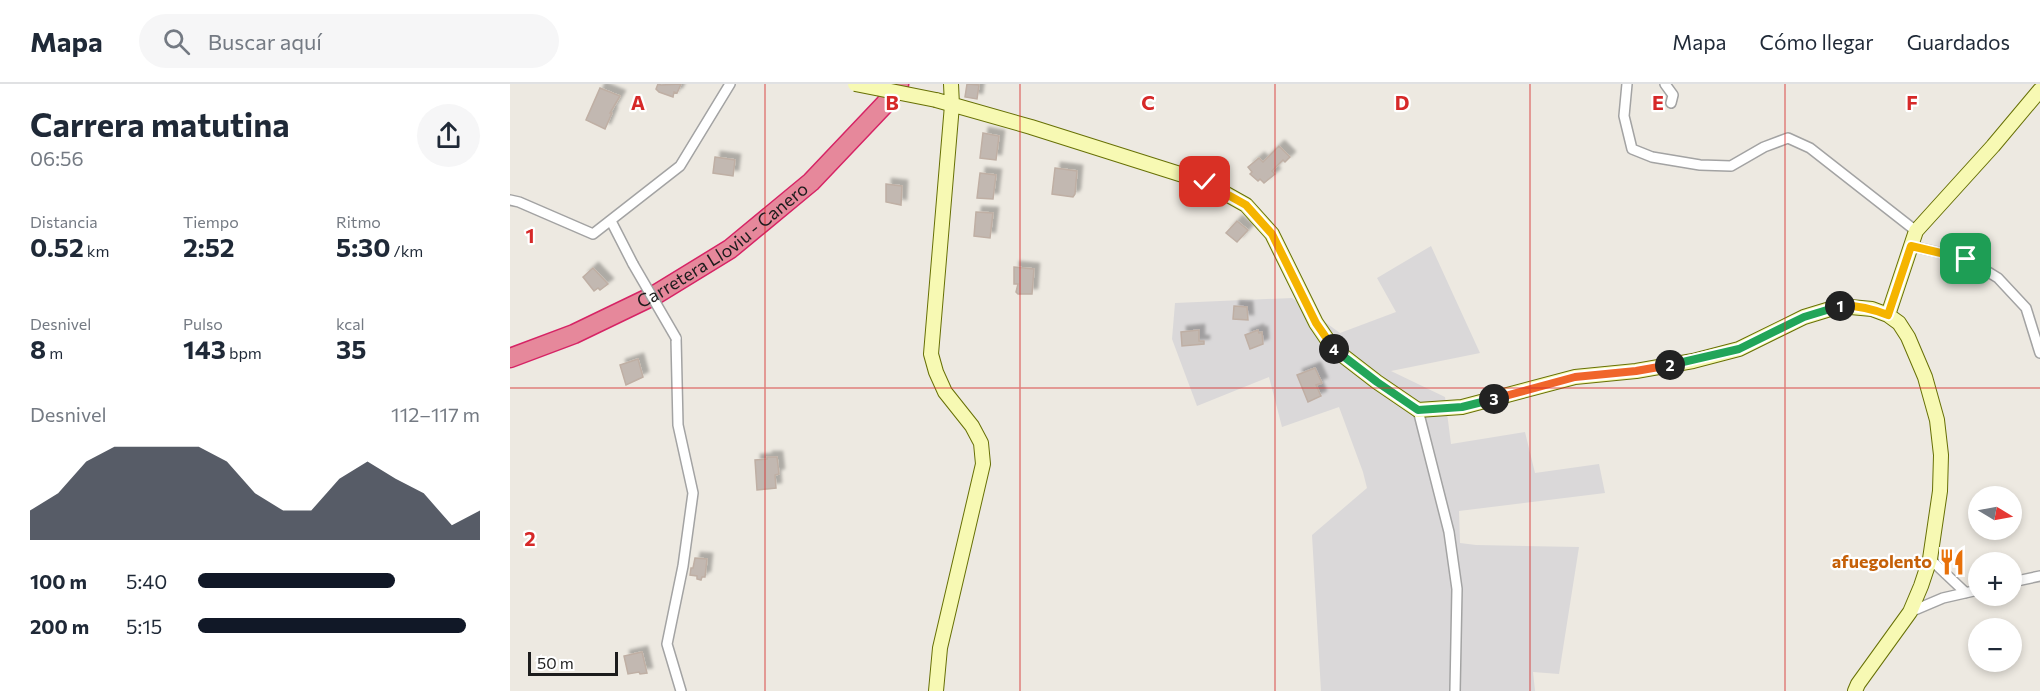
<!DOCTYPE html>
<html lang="es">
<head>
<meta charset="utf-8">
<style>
	body { margin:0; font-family:Commissioner,sans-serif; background:#f6f6f7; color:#1f2937; height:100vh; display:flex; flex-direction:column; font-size:22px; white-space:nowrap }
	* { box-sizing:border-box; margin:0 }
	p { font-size:20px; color:#747a83 }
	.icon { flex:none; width:33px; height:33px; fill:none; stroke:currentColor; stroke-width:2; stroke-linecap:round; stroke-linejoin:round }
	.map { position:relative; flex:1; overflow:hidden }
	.panel { display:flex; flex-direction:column; background:#fff; width:510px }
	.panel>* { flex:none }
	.needle { width:39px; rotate:100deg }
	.controls { position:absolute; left:1458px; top:402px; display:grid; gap:12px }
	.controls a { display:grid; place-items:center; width:54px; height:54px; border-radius:50%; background:#fff; box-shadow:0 3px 9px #0003; font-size:30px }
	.scale { position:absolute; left:18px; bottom:15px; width:90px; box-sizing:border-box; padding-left:6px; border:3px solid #1c1c1c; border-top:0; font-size:16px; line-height:21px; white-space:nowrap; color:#1c1c1c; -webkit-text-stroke:4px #fff; paint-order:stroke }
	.pin { position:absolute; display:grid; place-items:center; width:51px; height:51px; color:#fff; margin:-26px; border-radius:12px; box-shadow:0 3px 9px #0006 }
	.km { position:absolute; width:30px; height:30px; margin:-15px; border-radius:50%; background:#222; color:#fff; font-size:16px; line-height:30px; text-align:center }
	.round { display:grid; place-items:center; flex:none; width:63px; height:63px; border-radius:32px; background:#f6f6f7 }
	.overview { display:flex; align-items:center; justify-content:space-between; height:102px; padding:0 30px }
	h1 { font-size:33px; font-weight:700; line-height:45px }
	.metrics { display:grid; grid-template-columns:repeat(3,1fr); gap:9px; height:102px; padding:6px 30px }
	.metrics div { display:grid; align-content:center }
	.metrics b { font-size:26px; font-weight:700 }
	.metrics small { font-size:16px; font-weight:400 }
	.metrics p { font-size:16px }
	.chart { height:168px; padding:12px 30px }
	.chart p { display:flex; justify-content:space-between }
	.chart svg { width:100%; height:108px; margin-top:6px; fill:#111827; opacity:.7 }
	ul { padding:0 30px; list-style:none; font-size:20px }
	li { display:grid; grid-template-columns:96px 72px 1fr; align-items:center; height:45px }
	li i { height:15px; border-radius:8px; background:#111827 }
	header { display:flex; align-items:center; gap:36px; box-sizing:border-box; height:84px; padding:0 30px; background:#fff; border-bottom:2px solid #e0e1e3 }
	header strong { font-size:28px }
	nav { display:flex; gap:33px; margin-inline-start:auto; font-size:21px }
	.search { width:420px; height:54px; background:#f6f6f7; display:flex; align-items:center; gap:15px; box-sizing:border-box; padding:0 21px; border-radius:33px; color:#747a83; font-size:22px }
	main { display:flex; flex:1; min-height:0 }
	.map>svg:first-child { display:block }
	.residential { fill:#dad8d9 }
	.building { fill:#c2b8b1; stroke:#bfafa4; stroke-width:1.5; filter:url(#shadow) }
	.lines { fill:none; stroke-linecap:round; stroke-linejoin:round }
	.street-casing { stroke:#a3a3a3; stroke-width:12 }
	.secondary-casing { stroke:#677005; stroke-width:16 }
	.highway-casing { stroke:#d62465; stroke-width:21 }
	.street { stroke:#fff; stroke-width:9 }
	.secondary { stroke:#f7f9b3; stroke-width:14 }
	.highway { stroke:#e6889b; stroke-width:18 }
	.street-bridge-casing { stroke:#a3a3a3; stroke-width:12; stroke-linecap:butt }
	.secondary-bridge-casing { stroke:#677005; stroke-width:16; stroke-linecap:butt }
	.street-bridge { stroke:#fff; stroke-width:9 }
	.secondary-bridge { stroke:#f7f9b3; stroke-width:14 }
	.split-1-casing { stroke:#fff; stroke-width:12 }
	.split-2-casing { stroke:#fff; stroke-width:12 }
	.split-3-casing { stroke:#fff; stroke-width:12 }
	.split-4-casing { stroke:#fff; stroke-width:12 }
	.split-5-casing { stroke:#fff; stroke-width:12 }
	.split-1 { stroke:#f5b400; stroke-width:8 }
	.split-2 { stroke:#22a559; stroke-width:8 }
	.split-3 { stroke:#f0652b; stroke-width:8 }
	.split-4 { stroke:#22a559; stroke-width:8 }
	.split-5 { stroke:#f5b400; stroke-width:8 }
	.grid { fill:none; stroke:#d62828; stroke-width:1.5; stroke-opacity:0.55 }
	.labels { text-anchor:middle; stroke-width:4.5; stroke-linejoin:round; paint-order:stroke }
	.street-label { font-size:18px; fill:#1c1c1c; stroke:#fff }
	.food-label { font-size:18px; font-weight:bold; fill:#c56008; stroke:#fff; text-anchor:end }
	.grid-label { font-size:20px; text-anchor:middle; font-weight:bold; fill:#d62828; stroke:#fff; stroke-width:4.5; stroke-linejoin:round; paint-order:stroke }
</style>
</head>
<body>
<header>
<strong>Mapa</strong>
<div class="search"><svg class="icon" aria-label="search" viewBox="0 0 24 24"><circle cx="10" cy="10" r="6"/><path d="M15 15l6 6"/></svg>Buscar aquí</div>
<nav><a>Mapa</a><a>Cómo llegar</a><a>Guardados</a></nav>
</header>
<main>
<section class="panel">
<div class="overview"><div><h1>Carrera matutina</h1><p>06:56</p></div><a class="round"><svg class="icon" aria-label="share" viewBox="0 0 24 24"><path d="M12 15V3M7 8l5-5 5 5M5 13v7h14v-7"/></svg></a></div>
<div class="metrics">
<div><p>Distancia</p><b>0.52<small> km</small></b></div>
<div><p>Tiempo</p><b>2:52</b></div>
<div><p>Ritmo</p><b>5:30<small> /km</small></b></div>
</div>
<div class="metrics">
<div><p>Desnivel</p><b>8<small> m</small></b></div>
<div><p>Pulso</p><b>143<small> bpm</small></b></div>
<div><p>kcal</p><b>35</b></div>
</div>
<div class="chart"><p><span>Desnivel</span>112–117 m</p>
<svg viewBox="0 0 160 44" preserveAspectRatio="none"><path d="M0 44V32L10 25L20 12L30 6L40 6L50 6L60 6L70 12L80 25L90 32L100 32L110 19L120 12L130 19L140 25L150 38L160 32V44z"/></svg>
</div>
<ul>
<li><b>100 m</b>5:40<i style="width:70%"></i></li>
<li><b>200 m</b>5:15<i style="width:95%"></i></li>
</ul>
</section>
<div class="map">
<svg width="1530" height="607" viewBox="0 0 1530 607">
	<defs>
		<filter id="shadow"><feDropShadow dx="5.5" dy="-5.5" stdDeviation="1.5" flood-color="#0004"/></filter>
	</defs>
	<rect width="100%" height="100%" fill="#ede9e1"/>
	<!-- residential -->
	<path class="residential" d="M921 162 970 269 881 287 935 313 941 360 1015 348 1025 389 1089 380 1095 409 949 427 950 459 966 461 1069 463 1049 590 1023 588 1025 607H811L802 451 857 404 853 388 829 323 772 343 759 293 687 322 662 255 665 219 782 214 830 249 886 228 867 194Z"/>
	<!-- building -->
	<path class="building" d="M148 0 151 1 171 0 167 9 164 8 163 13 149 8 146 5Z
		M457 0 469 1 467 15 455 13Z
		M90 4 110 12 100 29H102L95 45 76 36Z
		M473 49 489 52 486 76 470 74Z
		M769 62 780 73 775 78 773 76 762 87 765 90 754 99 750 95 748 97 740 90 742 88 738 83 749 74 753 78Z
		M205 73 225 76 223 92 203 89Z
		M545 84 567 87 565 110 563 113 542 110Z
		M470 89 486 91 483 115 467 114Z
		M376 100 392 102 391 121 376 118Z
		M466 128 483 129 480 154 464 152Z
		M727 137 738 146 727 158 716 149Z
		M504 183 524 185 522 210H508L506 208 508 200H504Z
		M83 184 98 200 90 206 88 204 84 207 73 193Z
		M724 222 737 223 738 236 723 235Z
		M689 246V257H694V260L672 262 671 248Z
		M748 246 749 249 752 248 753 260 740 265 735 251Z
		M128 275 133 293 116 301 110 281Z
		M805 284 812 299 806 301 811 312 798 318 787 291Z
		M257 373H267L269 390 265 391 266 404 247 406 245 376 257 375Z
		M185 474 197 475 195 493H192L191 496 187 495V492L180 491 181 484H183Z
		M132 568 137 589 130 590 129 588 118 590 114 572Z"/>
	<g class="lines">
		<!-- street casing -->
		<g class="street-casing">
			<path id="street" d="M1117 0 1114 32 1122 65 1142 73 1190 81 1221 82 1254 63 1278 54 1300 64 1406 147
				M1155 0 1163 11 1161 19
				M0 116 9 118 83 150 170 82 220 0
				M101 137 123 180
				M1401 162 1457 175 1488 194 1516 224 1530 269
				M166 254 168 341 183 409 173 482 157 560 171 607
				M908 326 939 448 947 505 945 607
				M1420 475 1456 509
				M1502 498 1530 492
				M1400 528 1433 514 1468 506"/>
		</g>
		<!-- secondary casing -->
		<g class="secondary-casing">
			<path id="secondary" d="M426 16 521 43 695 98 736 121 762 150 806 239 823 264 867 298 908 326 952 323 1065 293 1126 287 1183 277 1229 265 1294 233 1330 222 1362 225 1378 231 1389 239 1398 253 1415 293 1427 336 1431 371 1430 407 1420 475 1411 502 1400 528 1348 600 1345 607
				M1378 231 1406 147 1483 62 1530 6
				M426 607 430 564 473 380 471 359 462 342 435 308 426 288 421 270 442 21 441 0"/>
		</g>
		<!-- highway casing -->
		<g class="highway-casing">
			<g id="highway">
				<path id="s1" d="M0 274 64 250 145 211 220 165 301 98 375 20 389 0"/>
			</g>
		</g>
		<!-- street -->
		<use href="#street" class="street"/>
		<!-- secondary -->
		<use href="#secondary" class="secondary"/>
		<!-- highway -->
		<use href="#highway" class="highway"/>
		<!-- street-bridge casing -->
		<g class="street-bridge-casing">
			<path id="street-bridge" d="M123 180 166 254"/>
		</g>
		<!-- secondary-bridge casing -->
		<g class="secondary-bridge-casing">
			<path id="secondary-bridge" d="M345 0 426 16"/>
		</g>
		<!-- street-bridge -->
		<use href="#street-bridge" class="street-bridge"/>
		<!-- secondary-bridge -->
		<use href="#secondary-bridge" class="secondary-bridge"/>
	</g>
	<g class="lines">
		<!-- split-1 casing -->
		<g class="split-1-casing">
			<path id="split-1" d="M1330 222C1347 221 1362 225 1378 231L1401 162 1456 175"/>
		</g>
		<!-- split-2 casing -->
		<g class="split-2-casing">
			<path id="split-2" d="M1160 281 1229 265 1294 233 1330 222"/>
		</g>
		<!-- split-3 casing -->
		<g class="split-3-casing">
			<path id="split-3" d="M984 315 1065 293 1126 287 1160 281"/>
		</g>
		<!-- split-4 casing -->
		<g class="split-4-casing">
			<path id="split-4" d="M824 265 867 298 908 326 952 323 984 315"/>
		</g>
		<!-- split-5 casing -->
		<g class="split-5-casing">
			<path id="split-5" d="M695 98 736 121 762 150 806 239 824 265"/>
		</g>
		<!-- split-1 -->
		<use href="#split-1" class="split-1"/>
		<!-- split-2 -->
		<use href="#split-2" class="split-2"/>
		<!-- split-3 -->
		<use href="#split-3" class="split-3"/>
		<!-- split-4 -->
		<use href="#split-4" class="split-4"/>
		<!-- split-5 -->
		<use href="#split-5" class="split-5"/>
	</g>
	<!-- grid -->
	<path class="grid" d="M255 0V607M510 0V607M765 0V607M1020 0V607M1275 0V607M0 304H1530"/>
	<!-- icons -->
	<defs>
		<g id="restaurant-bare" transform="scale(2.07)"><path d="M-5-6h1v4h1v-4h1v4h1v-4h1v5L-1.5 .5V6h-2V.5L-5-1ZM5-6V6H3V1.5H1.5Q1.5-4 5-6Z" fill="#e8710a" stroke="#fff" stroke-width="2.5" paint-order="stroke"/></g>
	</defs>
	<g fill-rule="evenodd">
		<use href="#restaurant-bare" x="1442" y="478"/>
	</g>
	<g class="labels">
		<!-- street labels -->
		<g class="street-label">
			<text dy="6" stroke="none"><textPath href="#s1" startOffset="242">Carretera Lloviu - Canero</textPath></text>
		</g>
		<!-- food labels -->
		<g class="food-label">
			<text x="1422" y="484">afuegolento</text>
		</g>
	</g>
	<g class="grid-label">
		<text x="128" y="26">A</text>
		<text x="382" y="26">B</text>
		<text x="638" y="26">C</text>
		<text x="892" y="26">D</text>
		<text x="1148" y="26">E</text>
		<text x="1402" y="26">F</text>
		<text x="20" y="159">1</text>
		<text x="20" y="462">2</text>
	</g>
</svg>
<div class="controls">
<a><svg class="needle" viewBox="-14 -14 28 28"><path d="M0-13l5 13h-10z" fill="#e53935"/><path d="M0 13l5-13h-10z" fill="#747a83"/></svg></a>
<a>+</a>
<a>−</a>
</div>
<div class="scale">50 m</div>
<div class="pin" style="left:1456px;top:175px;background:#1e9e55"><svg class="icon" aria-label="arrive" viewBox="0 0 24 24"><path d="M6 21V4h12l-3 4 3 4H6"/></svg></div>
<div class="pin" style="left:695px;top:98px;background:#d93025"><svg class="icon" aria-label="check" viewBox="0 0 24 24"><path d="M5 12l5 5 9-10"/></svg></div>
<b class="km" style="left:1330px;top:222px">1</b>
<b class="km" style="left:1160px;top:281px">2</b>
<b class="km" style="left:984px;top:315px">3</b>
<b class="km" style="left:824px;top:265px">4</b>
</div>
</main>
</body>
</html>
